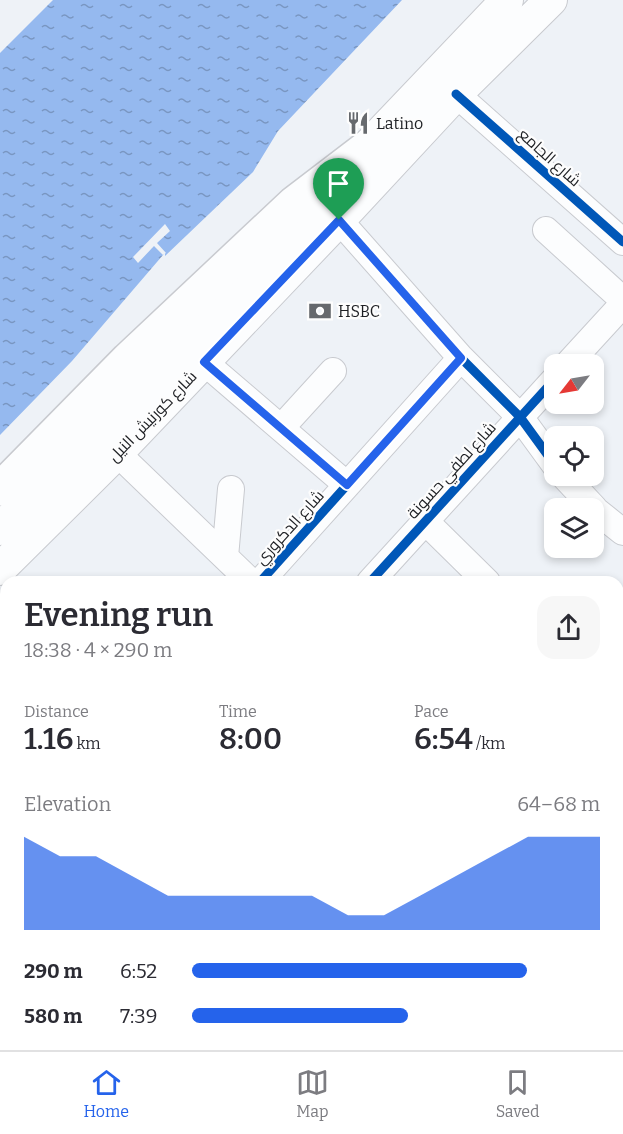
<!DOCTYPE html>
<html lang="en">
<head>
<meta charset="utf-8">
<style>
	body { margin:0; font-family:Bitter,Cairo,serif; background:#f7f7f7; color:#2b2b33; height:100vh; display:flex; flex-direction:column; font-size:22px; white-space:nowrap }
	* { box-sizing:border-box; margin:0 }
	p { font-size:20px; color:#7c7c81 }
	.icon { flex:none; width:33px; height:33px; fill:none; stroke:currentColor; stroke-width:2; stroke-linecap:round; stroke-linejoin:round }
	.map { position:relative; flex:1; overflow:hidden }
	.drawer { position:absolute; left:0px; top:576px; width:624px; height:474px; display:flex; flex-direction:column; background:#fff; border-radius:18px 18px 0 0; box-shadow:0 3px 9px #0003 }
	.drawer>* { flex:none }
	.needle { width:39px; rotate:239deg }
	.controls { position:absolute; left:544px; top:354px; display:grid; gap:12px }
	.controls a { display:grid; place-items:center; width:60px; height:60px; border-radius:12px; background:#fff; box-shadow:0 3px 9px #0003; font-size:30px }
	.pin { position:absolute; display:grid; place-items:center; width:51px; height:51px; color:#fff; margin:-62px -26px; border-radius:50% 50% 50% 0; rotate:-45deg; box-shadow:0 0 6px #0007 }
	.pin .icon { rotate:45deg }
	.round { display:grid; place-items:center; flex:none; width:63px; height:63px; border-radius:18px; background:#f7f7f7 }
	.summary { display:flex; align-items:center; justify-content:space-between; height:102px; padding:0 24px }
	h1 { font-size:33px; font-weight:600; line-height:45px }
	.stats { display:grid; grid-template-columns:repeat(3,1fr); gap:9px; height:102px; padding:6px 24px }
	.stats div { display:grid; align-content:center }
	.stats b { font-size:30px; font-weight:600 }
	.stats small { font-size:16px; font-weight:400 }
	.stats p { font-size:16px }
	.chart { height:168px; padding:12px 24px }
	.chart p { display:flex; justify-content:space-between }
	.chart svg { width:100%; height:108px; margin-top:6px; fill:#2563eb; opacity:.7 }
	ul { padding:0 24px; list-style:none; font-size:20px }
	li { display:grid; grid-template-columns:96px 72px 1fr; align-items:center; height:45px }
	li i { height:15px; border-radius:8px; background:#2563eb }
	.menu { display:flex; justify-content:space-around; align-items:center; height:84px; border-top:2px solid #e1e1e2; background:#fff; font-size:16px; color:#7c7c81 }
	.menu a { display:grid; justify-items:center; gap:3px }
	.menu .active { color:#2563eb }
	.map>svg:first-child { display:block }
	.grass { fill:url(#grass-dots) }
	.garden { fill:#ceeac7 }
	.water { fill:url(#water-ripples) }
	.pier { fill:#eef2f7 }
	.lines { fill:none; stroke-linecap:round; stroke-linejoin:round }
	.minor-casing { stroke:#c8cacf; stroke-width:28 }
	.major-casing { stroke:#c8cacf; stroke-width:34 }
	.highway-casing { stroke:#c8cacf; stroke-width:36 }
	.minor { stroke:#fcfdfe; stroke-width:26 }
	.major { stroke:#fcfdfe; stroke-width:32 }
	.highway { stroke:#fcfdfe; stroke-width:33 }
	.cycleway-casing { stroke:#fdfdfd; stroke-width:13 }
	.cycleway { stroke:#0057b8; stroke-width:9 }
	.route-casing { stroke:#fff; stroke-width:12 }
	.route { stroke:#2563eb; stroke-width:8 }
	.labels { text-anchor:middle; stroke-width:4.5; stroke-linejoin:round; paint-order:stroke }
	.poi-label { font-size:16px; fill:#1d1f23; stroke:#fdfdfd; text-anchor:start }
	.street-label { font-size:16px; fill:#1d1f23; stroke:#fdfdfd }
</style>
</head>
<body>
<div class="map">
<svg width="623" height="1050" viewBox="0 0 623 1050">
	<defs>
		<pattern id="grass-dots" width="8" height="8" patternUnits="userSpaceOnUse" patternTransform="scale(1.5)"><rect width="8" height="8" fill="#ceeac7"/><path d="M2 2h.1M6 6h.1" fill="none" stroke="#b0c8ab" stroke-width="1.8" stroke-linecap="round"/></pattern>
		<pattern id="water-ripples" width="26" height="14" patternUnits="userSpaceOnUse" patternTransform="scale(1.5)"><rect width="26" height="14" fill="#95b9ef"/><path d="M2 4q2-2 4 0t4 0M15 11q2-2 4 0t4 0" fill="none" stroke="#7996c1"/></pattern>
	</defs>
	<rect width="100%" height="100%" fill="#eef2f7"/>
	<!-- grass -->
	<path class="grass" d="M121 1044H294L299 1050H127Z"/>
	<!-- garden -->
	<path class="garden" d="M0 751 6 757V881H0Z"/>
	<!-- water -->
	<path class="water" d="M53 0H402L278 131 253 172 165 256V253L163 255 72 361 0 435V53Z"/>
	<!-- pier -->
	<path class="pier" d="M165 224 170 231 157 243 166 253 163 255 154 246 138 263 133 257Z"/>
	<g class="lines">
		<!-- minor casing -->
		<g class="minor-casing">
			<path id="minor" d="M456 94 623 242
				M339 220 461 358 520 417 555 465
				M546 230 623 300
				M204 362 347 485
				M568 364 623 304
				M281 428 333 371
				M117 453 251 582
				M564 476 594 508
				M594 509 623 532
				M425 521 487 582
				M225 557 231 489
				M260 582 461 358
				M370 582 555 379
				M618 609 623 603
				M618 712 623 717
				M618 931 623 936
				M0 1036 6 1042
				M221 1044 227 1050
				M494 1044 501 1050"/>
		</g>
		<!-- major casing -->
		<g class="major-casing">
			<path id="major" d="M0 529 100 430 322 201 366 148 507 0
				M0 569 117 453 339 220 456 94 551 0"/>
		</g>
		<!-- highway casing -->
		<g class="highway-casing">
			<path id="highway" d="M0 489 128 359 294 203 366 148
				M0 728 6 733
				M0 902 6 901
				M0 953 6 960
				M0 1005 6 1012
				M56 1044 61 1050
				M106 1044 112 1050"/>
		</g>
		<!-- minor -->
		<use href="#minor" class="minor"/>
		<!-- major -->
		<use href="#major" class="major"/>
		<!-- highway -->
		<use href="#highway" class="highway"/>
		<!-- cycleway casing -->
		<g class="cycleway-casing">
			<path id="cycleway" d="M456 94 623 242
				M339 220 461 358 520 417 555 465
				M260 582 461 358
				M370 582 555 379"/>
		</g>
		<!-- cycleway -->
		<use href="#cycleway" class="cycleway"/>
	</g>
	<g class="lines">
		<!-- route casing -->
		<g class="route-casing">
			<path id="route" d="M339 220 461 358 347 485 204 362Z"/>
		</g>
		<!-- route -->
		<use href="#route" class="route"/>
	</g>
	<!-- icons -->
	<defs>
		<g id="restaurant-bare" transform="scale(1.8)"><path d="M-5-6h1v4h1v-4h1v4h1v-4h1v5L-1.5 .5V6h-2V.5L-5-1ZM5-6V6H3V1.5H1.5Q1.5-4 5-6Z" fill="#66696d" stroke="#fdfdfd" stroke-width="2.5" paint-order="stroke"/></g>
		<g id="bank-bare" transform="scale(1.8)"><path d="M-6-4H6V4H-6ZM0-2.3a2.3 2.3 0 1 0 0 4.6a2.3 2.3 0 1 0 0-4.6Z" fill="#66696d" stroke="#fdfdfd" stroke-width="2.5" paint-order="stroke"/></g>
	</defs>
	<g fill-rule="evenodd">
		<use href="#restaurant-bare" x="358" y="123"/>
		<use href="#bank-bare" x="320" y="311"/>
	</g>
	<g class="labels">
		<!-- poi labels -->
		<g class="poi-label">
			<text x="376" y="129">Latino</text>
			<text x="338" y="317">HSBC</text>
		</g>
		<!-- street labels -->
		<g class="street-label">
			<text transform="translate(550 157) rotate(42)" y="6">شارع الجامع</text>
			<text transform="translate(152 416) rotate(-46)" y="6">شارع كورنيش النيل</text>
			<text transform="translate(451 470) rotate(-48)" y="6">شارع لطفي حسونة</text>
			<text transform="translate(289 527) rotate(-48)" y="6">شارع الدكروري</text>
		</g>
	</g>
</svg>
<div class="controls">
<a><svg class="needle" viewBox="-14 -14 28 28"><path d="M0-13l5 13h-10z" fill="#e53935"/><path d="M0 13l5-13h-10z" fill="#7c7c81"/></svg></a>
<a><svg class="icon" aria-label="locate" viewBox="0 0 24 24"><circle cx="12" cy="12" r="6"/><path d="M12 2v4M12 18v4M2 12h4M18 12h4"/></svg></a>
<a><svg class="icon" aria-label="layers" viewBox="0 0 24 24"><path d="M12 4l9 5-9 5-9-5zM3 14l9 5 9-5"/></svg></a>
</div>
<div class="pin" style="left:339px;top:220px;background:#1e9e55"><svg class="icon" aria-label="arrive" viewBox="0 0 24 24"><path d="M6 21V4h12l-3 4 3 4H6"/></svg></div>
<section class="drawer">
<div class="summary"><div><h1>Evening run</h1><p>18:38 · 4 × 290 m</p></div><a class="round"><svg class="icon" aria-label="share" viewBox="0 0 24 24"><path d="M12 15V3M7 8l5-5 5 5M5 13v7h14v-7"/></svg></a></div>
<div class="stats">
<div><p>Distance</p><b>1.16<small> km</small></b></div>
<div><p>Time</p><b>8:00</b></div>
<div><p>Pace</p><b>6:54<small> /km</small></b></div>
</div>
<div class="chart"><p><span>Elevation</span>64–68 m</p>
<svg viewBox="0 0 160 44" preserveAspectRatio="none"><path d="M0 44V6L10 14L20 14L30 22L40 30L50 30L60 30L70 30L80 30L90 38L100 38L110 30L120 22L130 14L140 6L150 6L160 6V44z"/></svg>
</div>
<ul>
<li><b>290 m</b>6:52<i style="width:82%"></i></li>
<li><b>580 m</b>7:39<i style="width:53%"></i></li>
</ul>
</section>
</div>
<nav class="menu">
<a class="active"><svg class="icon" aria-label="home" viewBox="0 0 24 24"><path d="M3 11l9-7 9 7M6 9v11h12V9"/></svg>Home</a>
<a><svg class="icon" aria-label="map" viewBox="0 0 24 24"><path d="M3 6l6-2 6 2 6-2v14l-6 2-6-2-6 2zM9 4v14M15 6v14"/></svg>Map</a>
<a><svg class="icon" aria-label="saved" viewBox="0 0 24 24"><path d="M7 4h10v16l-5-4-5 4z"/></svg>Saved</a>
</nav>
</body>
</html>
